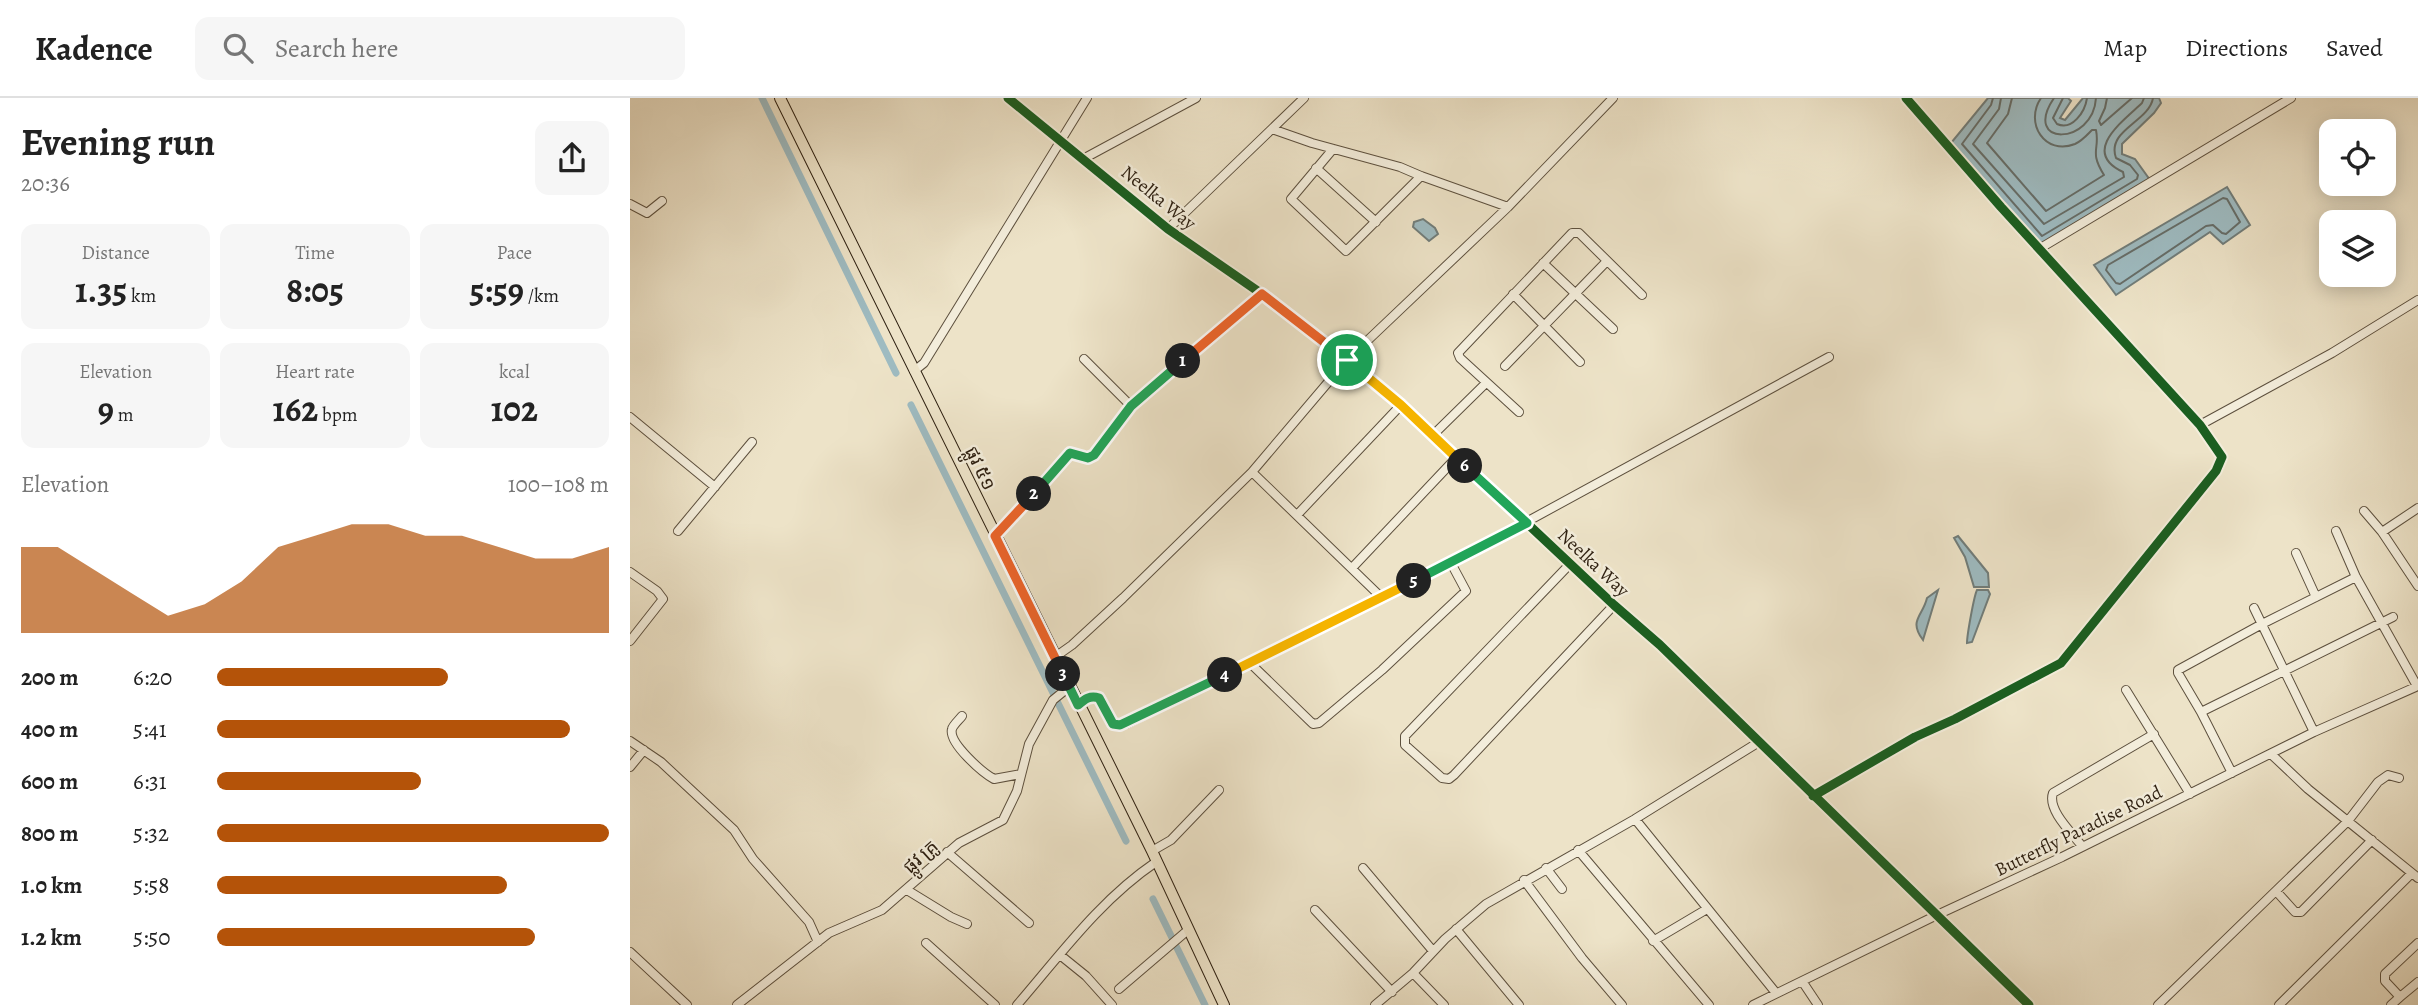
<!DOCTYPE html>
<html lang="en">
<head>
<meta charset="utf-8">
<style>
	body { margin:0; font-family:Alegreya,"Noto Sans Khmer",serif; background:#f6f6f6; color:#222; height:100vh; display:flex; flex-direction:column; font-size:26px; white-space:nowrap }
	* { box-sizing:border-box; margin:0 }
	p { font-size:23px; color:#767676 }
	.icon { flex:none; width:38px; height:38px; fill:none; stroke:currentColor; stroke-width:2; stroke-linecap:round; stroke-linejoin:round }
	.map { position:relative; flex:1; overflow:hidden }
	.drawer { display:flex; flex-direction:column; background:#fff; width:630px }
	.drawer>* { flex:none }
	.controls { position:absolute; left:1689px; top:21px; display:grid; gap:14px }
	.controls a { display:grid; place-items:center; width:77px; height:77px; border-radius:14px; background:#fff; box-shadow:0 4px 18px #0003; font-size:35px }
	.pin { position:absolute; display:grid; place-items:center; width:60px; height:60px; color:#fff; margin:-30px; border:4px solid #fff; border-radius:50%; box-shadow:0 2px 7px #0007 }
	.km { position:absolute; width:35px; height:35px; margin:-18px; border-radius:50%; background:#222; color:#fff; font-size:19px; line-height:35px; text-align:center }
	.round { display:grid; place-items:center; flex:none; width:74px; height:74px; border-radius:14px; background:#f6f6f6 }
	.overview { display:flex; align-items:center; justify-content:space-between; height:119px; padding:0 21px }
	h1 { font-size:38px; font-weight:700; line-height:52px }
	.metrics { display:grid; grid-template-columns:repeat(3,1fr); gap:10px; height:119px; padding:7px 21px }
	.metrics div { display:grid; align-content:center; border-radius:14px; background:#f6f6f6; text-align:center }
	.metrics b { font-size:35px; font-weight:700 }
	.metrics small { font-size:19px; font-weight:400 }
	.metrics p { font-size:19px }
	.chart { height:196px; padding:14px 21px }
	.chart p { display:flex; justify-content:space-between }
	.chart svg { width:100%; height:126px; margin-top:7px; fill:#b45309; opacity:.7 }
	ul { padding:0 21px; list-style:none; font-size:23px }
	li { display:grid; grid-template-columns:112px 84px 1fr; align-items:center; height:52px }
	li i { height:18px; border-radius:9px; background:#b45309 }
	header { display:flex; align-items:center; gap:42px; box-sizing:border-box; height:98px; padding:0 35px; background:#fff; border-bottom:2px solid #e0e0e0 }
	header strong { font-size:33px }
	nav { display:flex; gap:38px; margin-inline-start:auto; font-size:24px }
	.search { width:490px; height:63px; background:#f6f6f6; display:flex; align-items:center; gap:18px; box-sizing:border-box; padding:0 24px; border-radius:14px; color:#767676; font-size:26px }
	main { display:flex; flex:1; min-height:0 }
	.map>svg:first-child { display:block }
	.water { fill:#9ebbc1; stroke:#717d7a; stroke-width:2 }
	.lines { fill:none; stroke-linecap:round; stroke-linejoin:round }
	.shore { stroke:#666d68; stroke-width:2 }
	.canal { stroke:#9ebbc1; stroke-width:7 }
	.minor-casing { stroke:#5d503e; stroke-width:10 }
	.major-casing { stroke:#2d1f10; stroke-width:12 }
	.minor { stroke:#f3eddb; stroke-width:8 }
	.major { stroke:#ede3c8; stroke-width:10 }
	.cycleway-casing { stroke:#f3eddb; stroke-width:13 }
	.cycleway { stroke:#1b5e20; stroke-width:9 }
	.split-1-casing { stroke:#fff; stroke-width:14 }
	.split-2-casing { stroke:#fff; stroke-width:14 }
	.split-3-casing { stroke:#fff; stroke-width:14 }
	.split-4-casing { stroke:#fff; stroke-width:14 }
	.split-5-casing { stroke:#fff; stroke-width:14 }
	.split-6-casing { stroke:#fff; stroke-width:14 }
	.split-7-casing { stroke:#fff; stroke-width:14 }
	.split-1 { stroke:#f0652b; stroke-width:9 }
	.split-2 { stroke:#22a559; stroke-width:9 }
	.split-3 { stroke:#f0652b; stroke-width:9 }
	.split-4 { stroke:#22a559; stroke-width:9 }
	.split-5 { stroke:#f5b400; stroke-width:9 }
	.split-6 { stroke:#22a559; stroke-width:9 }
	.split-7 { stroke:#f5b400; stroke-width:9 }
	.labels { text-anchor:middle; stroke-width:5; stroke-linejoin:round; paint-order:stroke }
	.street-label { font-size:19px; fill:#2d1f10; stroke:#f3eddb }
</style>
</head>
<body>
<header>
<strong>Kadence</strong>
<div class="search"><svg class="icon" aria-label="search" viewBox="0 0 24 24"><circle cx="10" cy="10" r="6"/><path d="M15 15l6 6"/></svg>Search here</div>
<nav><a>Map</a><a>Directions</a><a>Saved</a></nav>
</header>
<main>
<section class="drawer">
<div class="overview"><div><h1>Evening run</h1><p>20:36</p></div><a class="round"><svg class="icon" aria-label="share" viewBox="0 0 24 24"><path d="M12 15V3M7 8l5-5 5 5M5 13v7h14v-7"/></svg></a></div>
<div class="metrics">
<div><p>Distance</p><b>1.35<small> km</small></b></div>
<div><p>Time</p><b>8:05</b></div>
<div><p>Pace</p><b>5:59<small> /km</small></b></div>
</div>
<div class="metrics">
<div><p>Elevation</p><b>9<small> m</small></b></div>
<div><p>Heart rate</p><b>162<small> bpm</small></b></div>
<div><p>kcal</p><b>102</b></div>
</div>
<div class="chart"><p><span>Elevation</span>100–108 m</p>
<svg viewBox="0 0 160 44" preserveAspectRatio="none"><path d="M0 44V14L10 14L20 22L30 30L40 38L50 34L60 26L70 14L80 10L90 6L100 6L110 10L120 10L130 14L140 18L150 18L160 14V44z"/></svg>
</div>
<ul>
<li><b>200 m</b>6:20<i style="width:59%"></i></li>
<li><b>400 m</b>5:41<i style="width:90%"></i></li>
<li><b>600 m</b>6:31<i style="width:52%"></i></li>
<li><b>800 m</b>5:32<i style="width:100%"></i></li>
<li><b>1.0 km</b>5:58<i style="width:74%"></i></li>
<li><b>1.2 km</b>5:50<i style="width:81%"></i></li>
</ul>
</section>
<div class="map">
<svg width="1788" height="907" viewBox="0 0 1788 907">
	<rect width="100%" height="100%" fill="#ede3c8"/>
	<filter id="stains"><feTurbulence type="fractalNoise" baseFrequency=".00286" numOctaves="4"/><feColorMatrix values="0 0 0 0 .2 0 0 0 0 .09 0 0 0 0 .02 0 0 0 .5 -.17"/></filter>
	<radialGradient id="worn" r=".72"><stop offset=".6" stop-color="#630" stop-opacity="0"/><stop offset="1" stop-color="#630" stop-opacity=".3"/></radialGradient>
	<!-- water -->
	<path class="water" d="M1358 0H1438L1441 3 1430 20 1435 22 1453 0H1529L1531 5 1524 15 1492 46V56L1505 61 1520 82 1410 148 1321 45Z
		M1597 89 1620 127 1593 146 1580 134 1486 197 1464 167Z
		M793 121 805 130 808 136 799 143 783 129 784 124Z
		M1328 438 1358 475 1359 489H1344L1335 459 1324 440Z
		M1308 492 1293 542C1278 522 1293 518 1297 500Z
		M1347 492H1358L1360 496 1342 544 1337 545C1337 537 1344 498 1347 492Z"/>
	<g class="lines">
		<!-- shore -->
		<path class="shore" d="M1363 0 1361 7 1332 46 1412 138 1507 81 1508 77 1500 67 1486 60C1476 32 1519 24 1523 0
			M1371 0 1369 11 1343 46 1414 126 1494 79 1493 74C1450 54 1493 23 1512 5L1514 0
			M1382 0 1378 16 1357 45 1416 113 1474 77C1459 53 1470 52 1466 32H1462C1457 37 1452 43 1445 46 1415 58 1394 25 1411 0
			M1424 0C1391 49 1463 48 1466 0
			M1433 0 1423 20 1427 26C1442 33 1455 14 1457 0
			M1477 0 1475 10 1469 23 1471 27 1502 0
			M1593 100 1597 101 1610 124 1596 136 1592 135 1583 127 1576 128 1490 186 1486 185 1476 172 1478 167Z"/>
		<!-- canal -->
		<path class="canal" d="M132 0 266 275
			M281 307 496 743
			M523 801 575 907"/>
		<!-- minor casing -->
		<g class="minor-casing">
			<path id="minor" d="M378 0 538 131 632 196 717 262 771 307 984 507 1030 547 1399 907
				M642 31 682 45 770 69 791 78 878 109
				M703 51 661 101 716 153 791 78
				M453 61 566 0
				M686 70 746 124
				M0 106 17 115 32 103
				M538 131 674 0
				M1409 151 1661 0
				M913 165 983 231
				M883 196 950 264
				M454 261 501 308
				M875 268 977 163
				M284 273 294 265 457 0
				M889 314 830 260 828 255 942 135H949L1012 197
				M0 319 85 389
				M1570 327 1702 255 1788 202
				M802 338 856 285
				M622 374 751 499
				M1734 413 1752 434 1788 488
				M667 417 771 307
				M48 433 122 344
				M1706 433 1726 479 1787 588
				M1752 434 1788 410
				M365 437 382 421 440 355 462 359 501 308 632 196
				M1666 455 1686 499
				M940 466 775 638V647L812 680 819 681 824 677 984 507
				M722 470 826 360
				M0 474 27 493 33 501 0 543
				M1624 510 1684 634
				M425 559 442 547 493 500 622 374 717 262 878 109 983 0
				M620 565 683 626 689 625 752 572 836 493 821 465
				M1496 592 1560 696
				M448 607 464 598 469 600 483 626H496L821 465 1199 259
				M1571 614 1763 519
				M332 618C329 622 323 627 322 631 318 645 353 675 364 681L391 676
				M0 643 31 664 104 732 123 761 179 824 188 844
				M1641 656 1678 691 1788 780
				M0 669 14 652
				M1602 675 1571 614 1548 575V572L1632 526 1726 479
				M1183 698 1285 639 1325 621 1431 565 1586 373 1592 359 1570 327 1371 109 1276 0
				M1005 721 1146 895
				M1452 748C1442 735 1417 712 1423 695L1524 636
				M948 752 1079 907
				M522 753 541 742 589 692
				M317 754 399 825
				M733 770 803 853
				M916 770 932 791
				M894 782 952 860 992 907
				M277 792 321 819 337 826
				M1646 793 1665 814H1671L1742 742
				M685 812 762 894
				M826 831 889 907
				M1023 843 1077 811
				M296 845 365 907
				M0 854 57 907
				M430 857 456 878 482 907
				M783 875 814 907
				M1172 883 1188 907
				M489 891 558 832
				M1770 899 1788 884
				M107 907 199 835 252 812 329 745 373 722 387 693 399 646 423 602 439 589
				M387 907C431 856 470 802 526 764
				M745 907 783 875 815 841 856 806 1005 721 1129 644
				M1123 907 1307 817 1432 759 1684 634 1788 588
				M1528 907 1718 723 1748 684 1758 677 1769 680
				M1649 907 1782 775
				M1761 907 1770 899 1755 883V876L1788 845"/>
		</g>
		<!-- major casing -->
		<g class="major-casing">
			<path id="major" d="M150 0 522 753 594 907"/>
		</g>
		<!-- minor -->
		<use href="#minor" class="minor"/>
		<!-- major -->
		<use href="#major" class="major"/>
		<!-- cycleway casing -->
		<g class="cycleway-casing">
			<path id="cycleway" d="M378 0 538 131 632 196 717 262 771 307 984 507 1030 547 1399 907
				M1183 698 1285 639 1325 621 1431 565 1586 373 1592 359 1570 327 1371 109 1276 0"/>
		</g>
		<!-- cycleway -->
		<use href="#cycleway" class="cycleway"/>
	</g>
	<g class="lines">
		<!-- split-1 casing -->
		<g class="split-1-casing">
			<path id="split-1" d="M553 263 632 196 717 262"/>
		</g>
		<!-- split-2 casing -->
		<g class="split-2-casing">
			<path id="split-2" d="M404 396 440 355 458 360 464 357 501 308 553 263"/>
		</g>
		<!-- split-3 casing -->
		<g class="split-3-casing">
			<path id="split-3" d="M404 396 365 438 433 576"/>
		</g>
		<!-- split-4 casing -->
		<g class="split-4-casing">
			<path id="split-4" d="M433 576 448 607C455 601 460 597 469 600L483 626 490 627 595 577"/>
		</g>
		<!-- split-5 casing -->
		<g class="split-5-casing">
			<path id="split-5" d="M595 577 784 483"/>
		</g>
		<!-- split-6 casing -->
		<g class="split-6-casing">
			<path id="split-6" d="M784 483 897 425 835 368"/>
		</g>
		<!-- split-7 casing -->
		<g class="split-7-casing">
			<path id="split-7" d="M717 262 771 307 835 368"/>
		</g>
		<!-- split-1 -->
		<use href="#split-1" class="split-1"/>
		<!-- split-2 -->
		<use href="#split-2" class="split-2"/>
		<!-- split-3 -->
		<use href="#split-3" class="split-3"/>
		<!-- split-4 -->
		<use href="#split-4" class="split-4"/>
		<!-- split-5 -->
		<use href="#split-5" class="split-5"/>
		<!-- split-6 -->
		<use href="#split-6" class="split-6"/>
		<!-- split-7 -->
		<use href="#split-7" class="split-7"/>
	</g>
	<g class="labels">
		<!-- street labels -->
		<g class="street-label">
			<text transform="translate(529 99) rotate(39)" y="7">Neelka Way</text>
			<text transform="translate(351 370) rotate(64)" y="7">ផ្លូវ ៥១</text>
			<text transform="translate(964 464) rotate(43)" y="7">Neelka Way</text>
			<text transform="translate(1448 732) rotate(-26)" y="7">Butterfly Paradise Road</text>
			<text transform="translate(290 758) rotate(-42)" y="7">ផ្លូវ គ្រូ</text>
		</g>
	</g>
	<rect width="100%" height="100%" filter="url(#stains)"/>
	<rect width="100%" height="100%" fill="url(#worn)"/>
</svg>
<div class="controls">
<a><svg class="icon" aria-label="locate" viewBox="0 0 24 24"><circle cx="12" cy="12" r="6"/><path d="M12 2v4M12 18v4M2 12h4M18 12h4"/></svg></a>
<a><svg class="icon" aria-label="layers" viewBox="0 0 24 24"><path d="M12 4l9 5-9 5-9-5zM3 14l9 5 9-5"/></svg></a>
</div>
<div class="pin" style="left:717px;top:262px;background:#1e9e55"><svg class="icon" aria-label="arrive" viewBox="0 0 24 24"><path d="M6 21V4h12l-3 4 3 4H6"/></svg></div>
<b class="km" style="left:553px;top:263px">1</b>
<b class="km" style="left:404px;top:396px">2</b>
<b class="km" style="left:433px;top:576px">3</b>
<b class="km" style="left:595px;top:577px">4</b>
<b class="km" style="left:784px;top:483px">5</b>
<b class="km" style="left:835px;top:368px">6</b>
</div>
</main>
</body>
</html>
